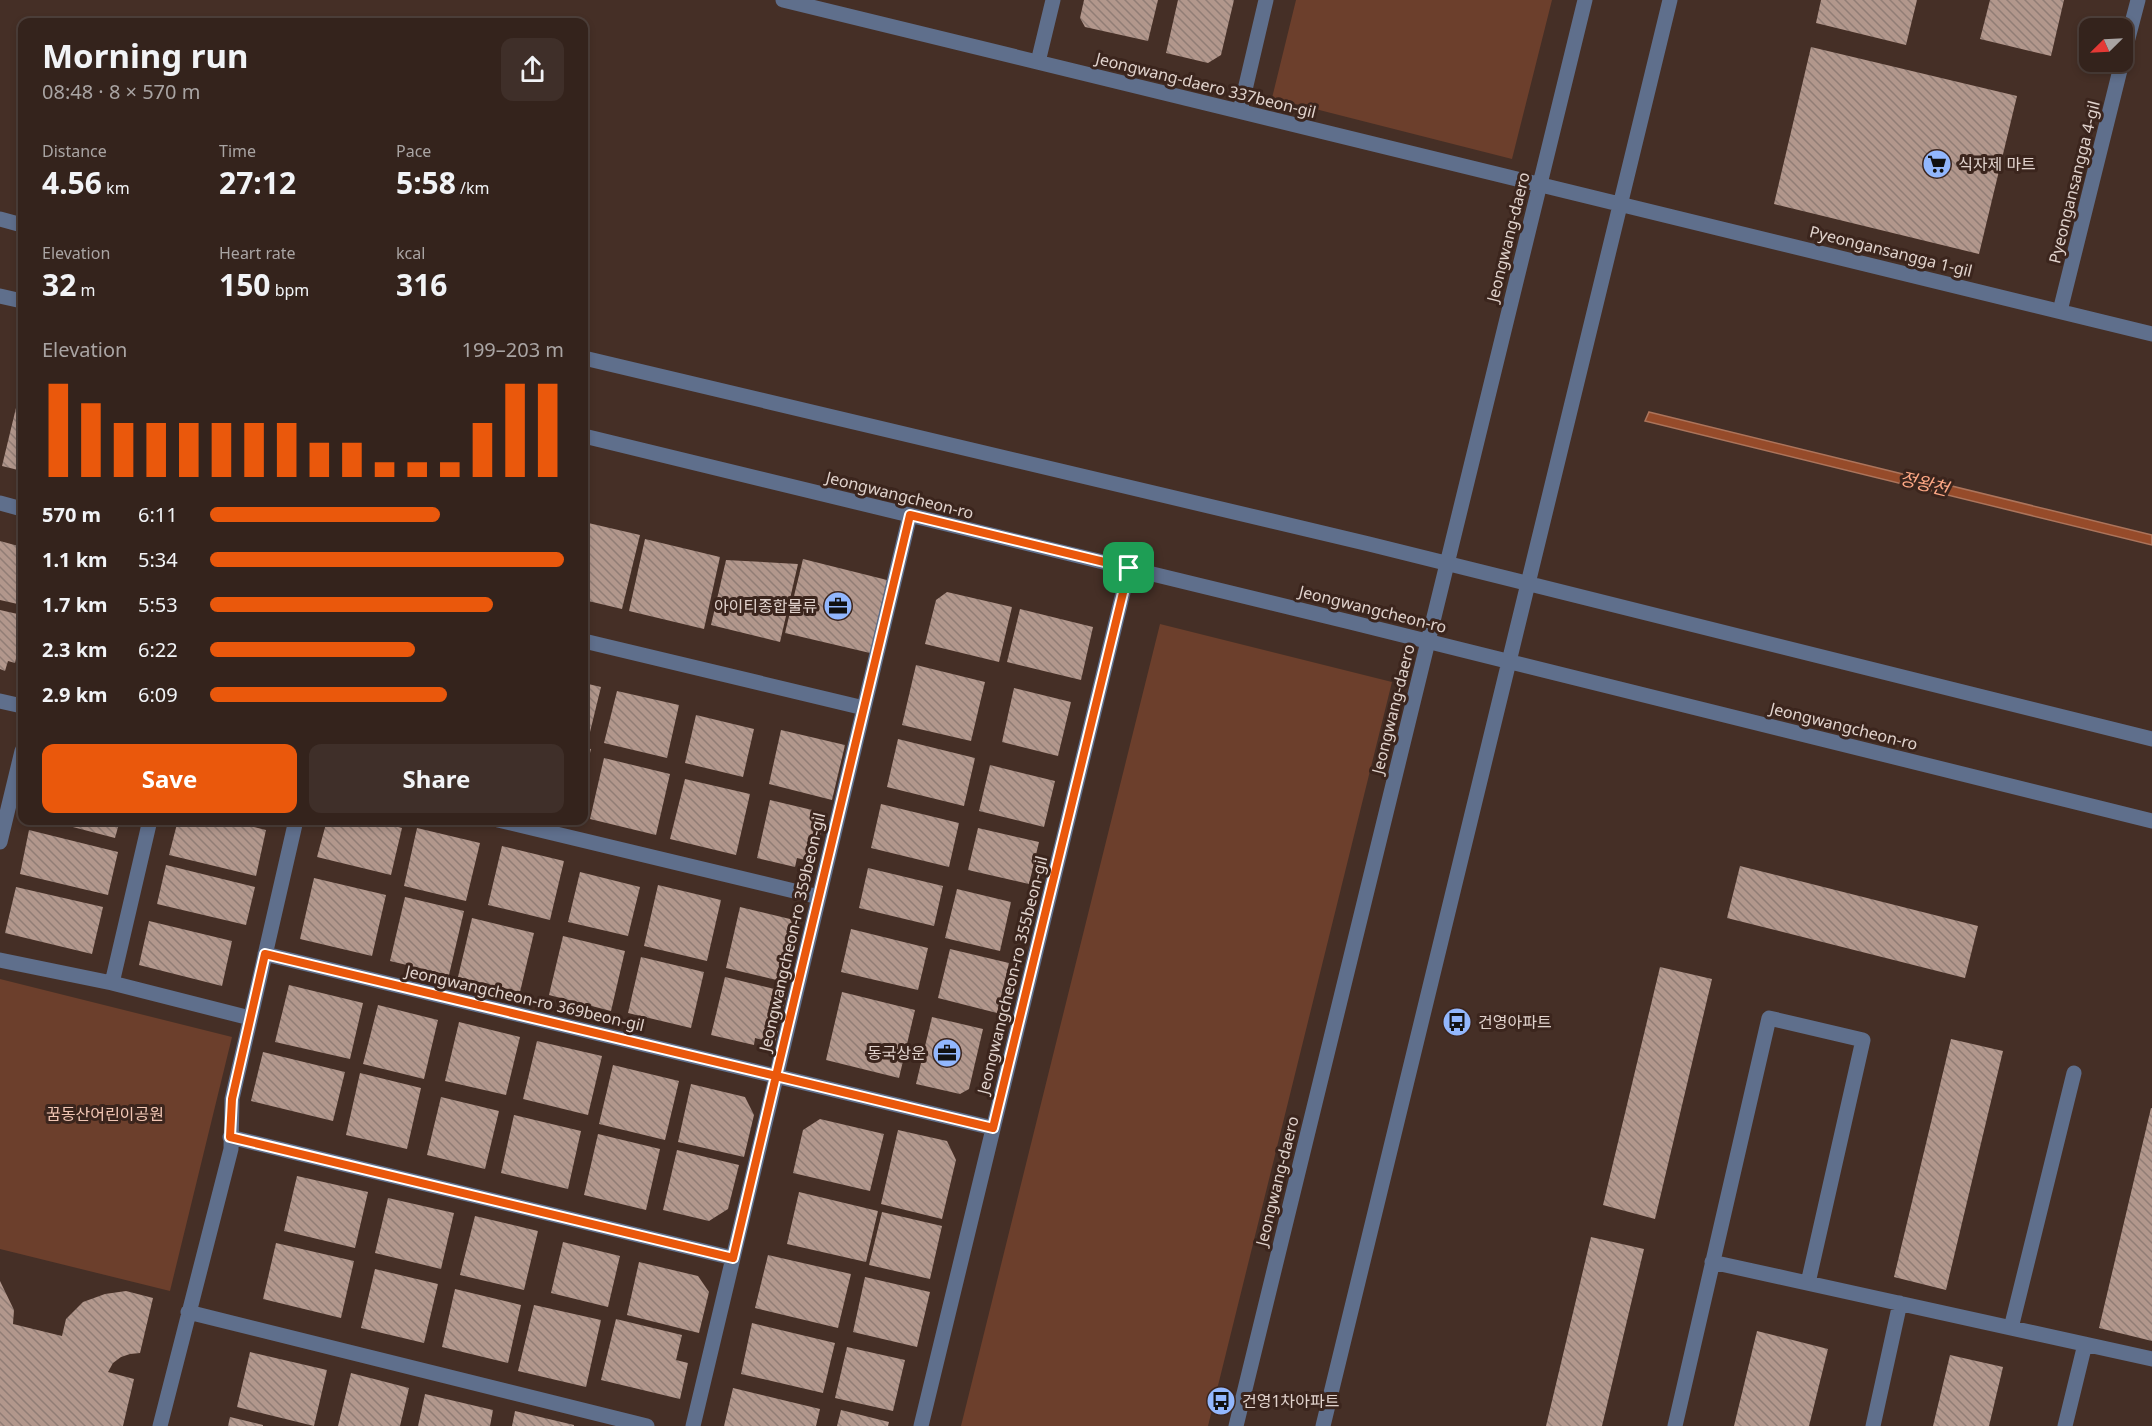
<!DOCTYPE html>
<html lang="en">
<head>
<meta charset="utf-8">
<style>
	body { margin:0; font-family:"Noto Sans","Noto Sans KR",sans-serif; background:#3f2f29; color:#f1f3f6; height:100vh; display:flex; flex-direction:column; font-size:22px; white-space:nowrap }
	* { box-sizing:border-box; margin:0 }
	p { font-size:20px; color:#a9a4a3 }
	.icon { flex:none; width:33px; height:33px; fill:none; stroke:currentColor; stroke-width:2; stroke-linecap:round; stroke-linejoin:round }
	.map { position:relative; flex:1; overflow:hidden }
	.side { position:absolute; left:18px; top:18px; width:570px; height:807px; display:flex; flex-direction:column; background:#34231c; border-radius:12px; box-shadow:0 3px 9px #0003,0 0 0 2px #4e403b }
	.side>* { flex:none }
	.needle { width:39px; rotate:246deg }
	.controls { position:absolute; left:2079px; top:18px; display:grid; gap:12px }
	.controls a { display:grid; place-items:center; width:54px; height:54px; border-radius:12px; background:#34231c; box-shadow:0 3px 9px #0003,0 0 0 2px #4e403b; font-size:30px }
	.pin { position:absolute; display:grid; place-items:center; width:51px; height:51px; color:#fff; margin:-26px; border-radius:12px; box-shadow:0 3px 9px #0006 }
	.round { display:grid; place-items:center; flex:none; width:63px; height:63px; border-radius:12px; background:#3f2f29 }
	.headline { display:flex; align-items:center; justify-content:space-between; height:102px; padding:0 24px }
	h1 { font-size:33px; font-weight:700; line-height:45px }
	.stats { display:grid; grid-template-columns:repeat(3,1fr); gap:9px; height:102px; padding:6px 24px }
	.stats div { display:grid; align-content:center }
	.stats b { font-size:30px; font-weight:700 }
	.stats small { font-size:16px; font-weight:400 }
	.stats p { font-size:16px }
	.chart { height:168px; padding:12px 24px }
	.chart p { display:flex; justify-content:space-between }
	.chart svg { width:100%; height:108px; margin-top:6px; stroke:#ea580c; stroke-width:6 }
	.cta { display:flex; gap:12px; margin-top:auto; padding:12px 24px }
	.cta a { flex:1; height:69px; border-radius:12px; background:#ea580c; color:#fff; font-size:24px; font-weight:700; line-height:69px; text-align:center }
	.cta a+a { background:#3f2f29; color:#f1f3f6 }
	ul { padding:0 24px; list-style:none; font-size:20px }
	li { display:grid; grid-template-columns:96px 72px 1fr; align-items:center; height:45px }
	li i { height:15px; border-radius:8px; background:#ea580c }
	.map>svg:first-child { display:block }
	.park { fill:#6c3f2c }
	.water { fill:#964b2a; stroke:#ac745b; stroke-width:1.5 }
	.building { fill:url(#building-back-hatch) }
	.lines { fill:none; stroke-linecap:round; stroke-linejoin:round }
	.minor { stroke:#5f6f8c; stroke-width:15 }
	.route-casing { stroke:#fff; stroke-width:12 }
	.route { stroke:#ea580c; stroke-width:8 }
	.labels { text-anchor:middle; stroke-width:6; stroke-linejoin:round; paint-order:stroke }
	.street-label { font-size:16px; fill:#e1d3cd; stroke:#3b251d }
	.poi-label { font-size:16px; fill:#e1d3cd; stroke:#3b251d; text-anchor:start }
	.park-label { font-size:16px; fill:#f3c7b5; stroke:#3b251d }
	.water-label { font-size:18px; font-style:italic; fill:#fea885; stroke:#3b251d }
</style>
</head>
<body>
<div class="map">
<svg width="2152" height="1426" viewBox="0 0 2152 1426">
	<defs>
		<pattern id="building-back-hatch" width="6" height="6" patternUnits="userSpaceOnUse" patternTransform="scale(1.5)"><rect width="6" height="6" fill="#b2978c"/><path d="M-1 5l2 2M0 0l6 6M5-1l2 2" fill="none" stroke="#917d75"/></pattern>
	</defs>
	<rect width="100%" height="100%" fill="#452f26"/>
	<!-- park -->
	<path class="park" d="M1296 0H1552L1512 159 1272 98Z
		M1160 624 1392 682 1208 1426H961Z
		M0 979 232 1037 170 1291 0 1249Z"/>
	<!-- water -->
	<path class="water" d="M1649 412 2152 535V545L1645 421Z"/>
	<!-- building -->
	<path class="building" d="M1084 0H1158L1148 41 1085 27 1080 18Z
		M1178 0H1234L1221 55 1208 63 1166 53Z
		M1821 0H1917L1906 45 1816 23Z
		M1990 0H2064L2051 56 1980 39Z
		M1811 47 2017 96 1979 254 1774 204Z
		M22 383V471L2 466Z
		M584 522 640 535 622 609 584 600Z
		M645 539 720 557 704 629 629 611Z
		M0 541 22 547V605L0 600Z
		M803 559 887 580 870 653 785 633Z
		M726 560 798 564 780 642 711 625Z
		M947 592 1012 607 999 662 925 644 936 600Z
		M1020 609 1093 627 1081 680 1007 662Z
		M0 610 22 615V632L15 663 8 661 5 671 0 669Z
		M916 665 985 682 971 741 902 725Z
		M584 683 601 687 590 732 584 731Z
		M1014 688 1071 702 1058 756 1002 742Z
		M617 691 679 705 667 758 604 743Z
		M696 715 754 729 743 777 685 763Z
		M781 730 845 745 832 800 769 784Z
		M898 739 975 758 964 806 887 787Z
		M584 748 591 749 584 778Z
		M604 758 670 774 656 835 590 819Z
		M990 765 1055 781 1044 827 979 811Z
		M685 779 750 794 736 855 670 839Z
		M770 800 825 813 814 862 797 858 795 867 757 858Z
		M881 804 959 823 949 867 871 848Z
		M46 820H120L115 838Z
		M178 820H225L266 830 256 876 169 855Z
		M327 820H372L402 828 391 875 317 857Z
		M417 828 480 843 466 901 404 886Z
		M978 828 1039 842 1029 884 968 870Z
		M29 830 118 852 108 895 20 874Z
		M502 846 564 861 550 920 488 905Z
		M166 865 255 887 246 925 157 904Z
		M1740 866 1978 926 1965 978 1727 918Z
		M868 868 943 886 934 926 859 908Z
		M580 872 640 887 628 936 568 922Z
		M314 878 386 895 372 956 300 939Z
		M658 885 721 900 707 961 644 946Z
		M16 887 103 907 92 954 5 933Z
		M957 889 1011 902 1000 951 945 938Z
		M405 897 464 911 449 975 390 961Z
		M740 907 790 919 797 933 785 982 726 968Z
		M472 918 534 933 520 992 458 977Z
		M149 921 232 941 222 986 139 965Z
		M851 929 928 948 918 990 841 972Z
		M563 936 625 951 611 1011 549 995Z
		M950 949 1009 963 997 1013 938 998Z
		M641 957 704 972 691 1028 628 1013Z
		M1660 967 1712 979 1655 1219 1603 1205Z
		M725 977 787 992 775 1043 755 1038 754 1045 711 1035Z
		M289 985 363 1003 350 1059 275 1042Z
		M842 992 915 1010 899 1078 826 1060Z
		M378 1005 438 1020 424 1079 363 1064Z
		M932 1017 983 1029 969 1089 960 1094 916 1084Z
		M459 1022 520 1037 506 1095 445 1081Z
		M1951 1039 2003 1051 1946 1290 1894 1277Z
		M537 1041 602 1056 588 1115 523 1099Z
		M263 1052 345 1072 333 1121 251 1101Z
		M613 1065 679 1081 665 1140 599 1124Z
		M360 1073 421 1088 407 1149 346 1135Z
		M691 1084 745 1097 754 1115 744 1157 678 1142Z
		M441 1097 499 1111 485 1169 427 1155Z
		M2151 1108H2152V1341L2099 1328Z
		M514 1115 581 1131 568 1189 501 1173Z
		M820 1119 884 1134 870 1191 793 1173 803 1130Z
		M898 1130 947 1141 956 1160 942 1219 881 1204Z
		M598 1134 660 1149 646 1210 584 1195Z
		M677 1150 739 1165 728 1209 709 1221 663 1210Z
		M297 1176 368 1192 355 1248 284 1231Z
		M799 1192 878 1211 866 1262 787 1244Z
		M388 1198 454 1213 441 1269 375 1253Z
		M882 1212 942 1226 930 1279 869 1265Z
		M475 1216 538 1231 524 1290 460 1275Z
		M1591 1237 1644 1249 1602 1426H1546Z
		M563 1242 620 1256 608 1307 551 1293Z
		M276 1243 354 1261 341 1318 263 1299Z
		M768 1255 851 1274 838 1328 755 1308Z
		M639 1262 698 1276 709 1292 699 1333 627 1315Z
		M375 1269 438 1284 424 1343 361 1328Z
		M865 1277 930 1292 917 1347 853 1332Z
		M0 1281 14 1310 13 1324 62 1336 66 1319 83 1302 105 1294 126 1291 153 1298 140 1353 130 1354 121 1357 113 1363 108 1372 134 1379 123 1426H0Z
		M455 1289 521 1305 508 1363 442 1347Z
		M534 1305 601 1320 586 1387 518 1371Z
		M616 1319 682 1335 676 1360 688 1363 680 1399 601 1380Z
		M752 1323 835 1343 823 1393 741 1374Z
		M1757 1331 1828 1349 1809 1426H1734Z
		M847 1347 905 1360 893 1411 835 1398Z
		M250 1352 327 1370 314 1426 237 1407Z
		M1950 1355 2003 1367 1989 1426H1933Z
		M351 1373 409 1388 400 1426H338Z
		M733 1388 820 1409 816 1426H724Z
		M425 1394 493 1410 490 1426H418Z
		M841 1410 889 1422 888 1426H837Z
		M515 1411 574 1425V1426H512Z
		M230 1417 263 1425V1426H228Z"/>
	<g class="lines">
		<!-- minor -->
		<path class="minor" d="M783 0 2152 334
			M2122 61 2138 0
			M1038 62 1053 0
			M1240 111 1266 0
			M0 219 22 225
			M0 296 22 301
			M2060 311 2122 62
			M584 358 1369 544 2152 739
			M584 436 1350 622 2152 821
			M0 503 22 509
			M584 641 864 708
			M0 701 22 706
			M498 820 819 897
			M0 842 22 751
			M265 954 993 1128
			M0 960 112 983 250 1018
			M112 983 150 820
			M230 1137 733 1258
			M1712 1262 2152 1359
			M188 1312 647 1426
			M2011 1328 2074 1073
			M160 1426 231 1149 232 1099 296 820
			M693 1426 910 515
			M921 1426 1129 568
			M1236 1426 1585 0
			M1323 1426 1670 0
			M1675 1426 1769 1018 1863 1040 1808 1283
			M1873 1426 1900 1303
			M2065 1426 2085 1344"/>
	</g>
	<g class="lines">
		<!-- route casing -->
		<g class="route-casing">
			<path id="route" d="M1129 568 993 1128 776 1076 733 1258 230 1137 232 1099 265 954 776 1076 910 515 1129 568"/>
		</g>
		<!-- route -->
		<use href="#route" class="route"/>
	</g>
	<!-- icons -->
	<defs>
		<g id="supermarket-disc" transform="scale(1.5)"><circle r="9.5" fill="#92b7fd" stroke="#3b251d"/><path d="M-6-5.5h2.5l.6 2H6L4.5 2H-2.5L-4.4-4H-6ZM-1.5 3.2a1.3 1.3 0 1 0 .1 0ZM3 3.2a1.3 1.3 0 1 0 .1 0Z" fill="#111"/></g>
		<g id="office-disc" transform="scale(1.5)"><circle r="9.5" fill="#92b7fd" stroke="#3b251d"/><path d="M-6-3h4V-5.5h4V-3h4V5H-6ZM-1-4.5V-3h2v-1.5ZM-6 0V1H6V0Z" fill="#111"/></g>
		<g id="bus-disc" transform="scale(1.5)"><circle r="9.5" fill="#92b7fd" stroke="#3b251d"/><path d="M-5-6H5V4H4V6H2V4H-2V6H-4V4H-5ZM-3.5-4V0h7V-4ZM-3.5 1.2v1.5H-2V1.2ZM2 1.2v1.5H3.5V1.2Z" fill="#111"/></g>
	</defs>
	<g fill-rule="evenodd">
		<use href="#supermarket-disc" x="1937" y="164"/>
		<use href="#office-disc" x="838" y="606"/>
		<use href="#bus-disc" x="1457" y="1022"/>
		<use href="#office-disc" x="947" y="1053"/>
		<use href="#bus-disc" x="1221" y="1401"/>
	</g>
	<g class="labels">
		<!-- street labels -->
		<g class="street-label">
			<text transform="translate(1206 85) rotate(14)" y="6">Jeongwang-daero 337beon-gil</text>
			<text transform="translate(2074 182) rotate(-76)" y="6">Pyeongansangga 4-gil</text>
			<text transform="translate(1508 237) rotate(-76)" y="6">Jeongwang-daero</text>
			<text transform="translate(1891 251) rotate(14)" y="6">Pyeongansangga 1-gil</text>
			<text transform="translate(900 495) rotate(14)" y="6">Jeongwangcheon-ro</text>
			<text transform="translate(1373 609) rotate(14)" y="6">Jeongwangcheon-ro</text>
			<text transform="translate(1393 709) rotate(-76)" y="6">Jeongwang-daero</text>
			<text transform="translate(1844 726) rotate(14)" y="6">Jeongwangcheon-ro</text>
			<text transform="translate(792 932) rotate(-77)" y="6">Jeongwangcheon-ro 359beon-gil</text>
			<text transform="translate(1012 975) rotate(-76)" y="6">Jeongwangcheon-ro 355beon-gil</text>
			<text transform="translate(525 998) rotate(13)" y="6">Jeongwangcheon-ro 369beon-gil</text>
			<text transform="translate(1277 1181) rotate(-76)" y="6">Jeongwang-daero</text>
		</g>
		<!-- poi labels -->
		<g class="poi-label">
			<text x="1958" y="170">식자제 마트</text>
			<text x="817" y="612" text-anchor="end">아이티종합물류</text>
			<text x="1478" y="1028">건영아파트</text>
			<text x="926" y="1059" text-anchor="end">동국상운</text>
			<text x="1242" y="1407">건영1차아파트</text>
		</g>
		<!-- park labels -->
		<g class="park-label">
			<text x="105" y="1120">꿈동산어린이공원</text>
		</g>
		<!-- water labels -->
		<g class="water-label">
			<text transform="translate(1924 484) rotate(14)" y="6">정왕천</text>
		</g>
	</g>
</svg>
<div class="controls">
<a><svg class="needle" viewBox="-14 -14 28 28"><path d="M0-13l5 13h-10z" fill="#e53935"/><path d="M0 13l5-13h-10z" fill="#a9a4a3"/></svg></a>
</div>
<div class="pin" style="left:1129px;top:568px;background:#1e9e55"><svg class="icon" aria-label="arrive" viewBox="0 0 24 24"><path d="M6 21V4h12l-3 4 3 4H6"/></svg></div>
<section class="side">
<div class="headline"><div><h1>Morning run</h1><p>08:48 · 8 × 570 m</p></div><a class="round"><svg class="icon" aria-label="share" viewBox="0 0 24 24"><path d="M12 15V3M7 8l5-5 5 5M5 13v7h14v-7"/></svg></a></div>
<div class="stats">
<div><p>Distance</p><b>4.56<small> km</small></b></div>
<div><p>Time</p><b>27:12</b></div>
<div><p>Pace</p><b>5:58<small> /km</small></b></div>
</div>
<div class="stats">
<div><p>Elevation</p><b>32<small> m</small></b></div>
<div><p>Heart rate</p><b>150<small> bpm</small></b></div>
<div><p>kcal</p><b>316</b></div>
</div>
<div class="chart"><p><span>Elevation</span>199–203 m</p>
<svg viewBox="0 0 160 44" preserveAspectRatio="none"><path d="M5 44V6M15 44V14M25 44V22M35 44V22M45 44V22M55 44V22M65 44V22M75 44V22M85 44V30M95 44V30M105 44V38M115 44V38M125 44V38M135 44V22M145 44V6M155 44V6"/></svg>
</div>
<ul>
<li><b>570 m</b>6:11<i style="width:65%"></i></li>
<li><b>1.1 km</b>5:34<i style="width:100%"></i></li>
<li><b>1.7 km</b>5:53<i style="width:80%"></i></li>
<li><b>2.3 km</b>6:22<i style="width:58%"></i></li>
<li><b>2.9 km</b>6:09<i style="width:67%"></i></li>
</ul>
<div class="cta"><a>Save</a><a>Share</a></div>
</section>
</div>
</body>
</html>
